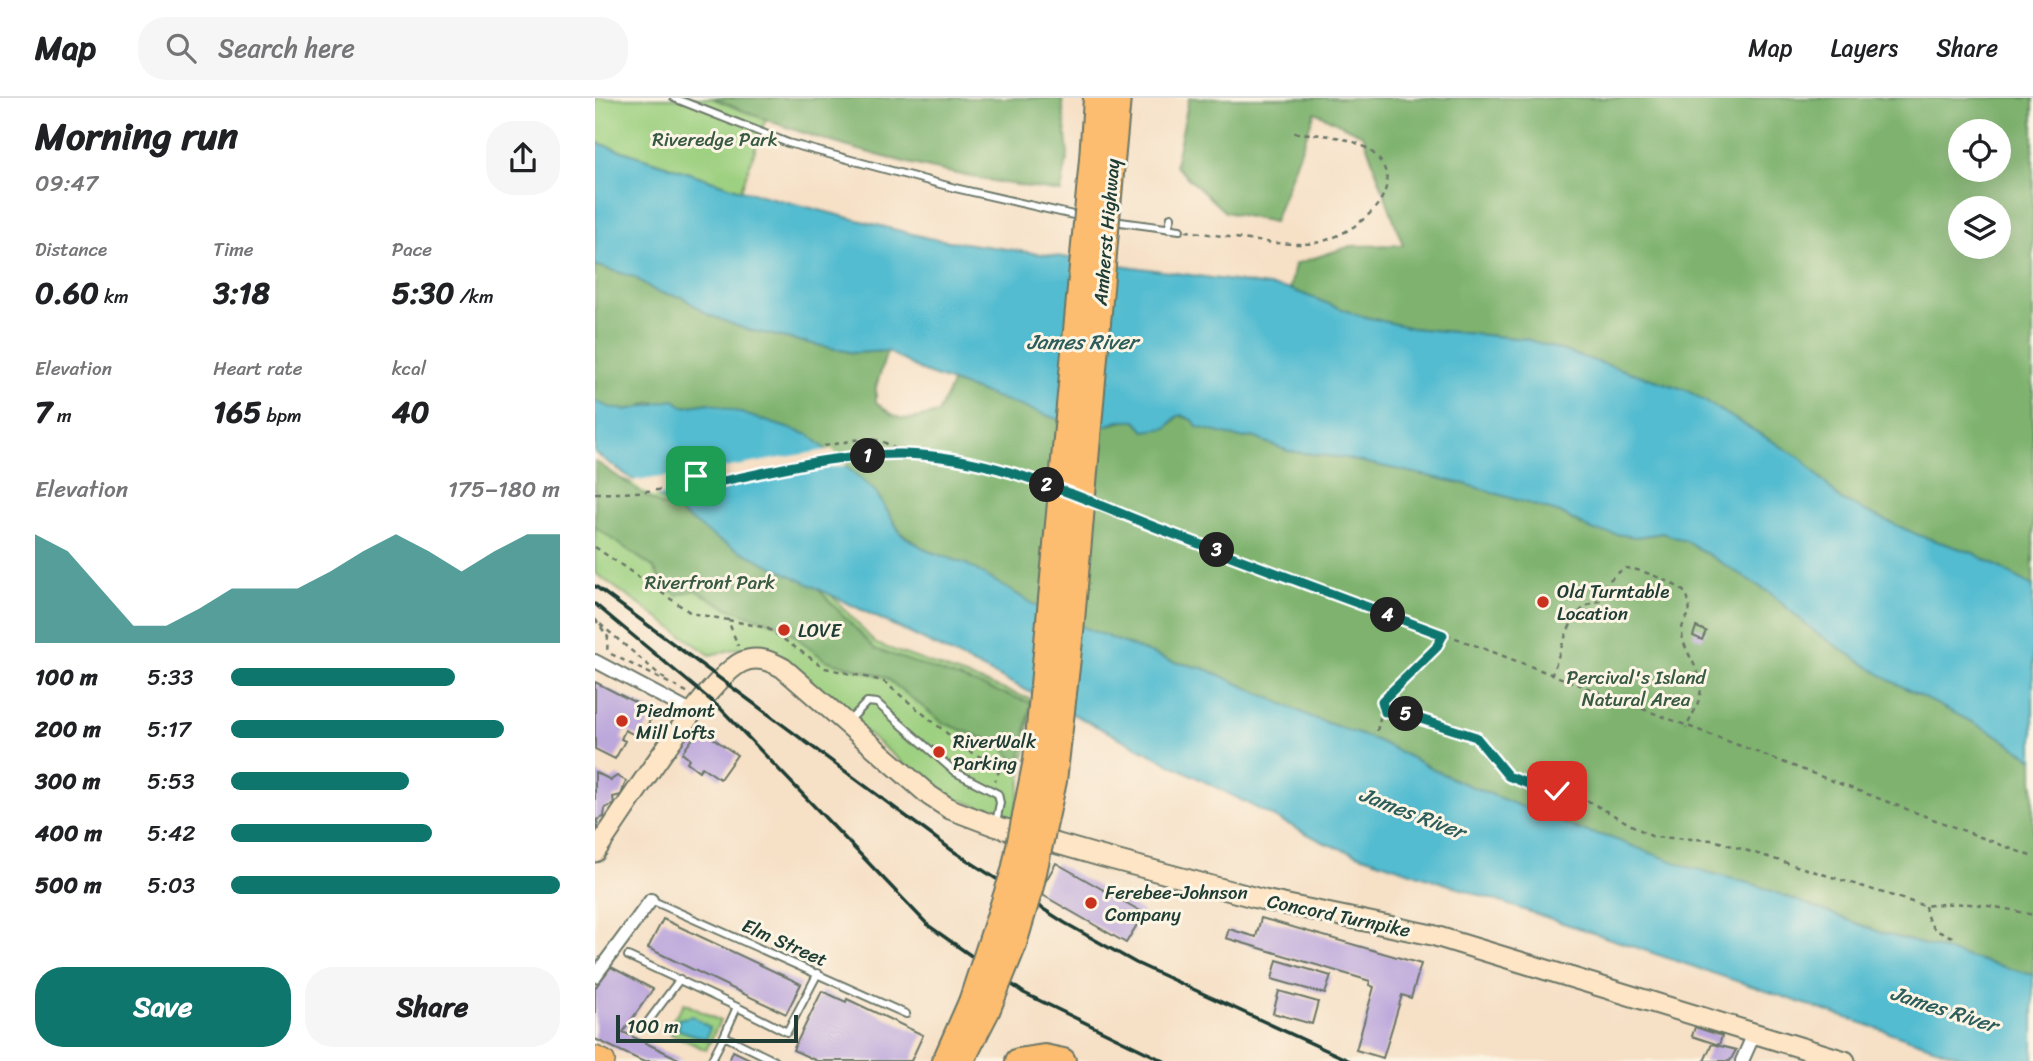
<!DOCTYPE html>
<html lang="en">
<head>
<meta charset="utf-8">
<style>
	body { margin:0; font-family:Sriracha,sans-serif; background:#f6f6f6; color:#202124; height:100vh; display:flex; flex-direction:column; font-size:26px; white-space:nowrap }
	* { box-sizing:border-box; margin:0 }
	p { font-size:23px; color:#757577 }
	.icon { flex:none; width:38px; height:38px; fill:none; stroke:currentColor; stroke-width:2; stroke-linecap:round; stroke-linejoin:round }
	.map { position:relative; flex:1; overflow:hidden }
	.panel { display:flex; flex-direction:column; background:#fff; width:595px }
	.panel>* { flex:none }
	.controls { position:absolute; left:1353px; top:21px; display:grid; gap:14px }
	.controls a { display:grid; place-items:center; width:63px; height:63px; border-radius:50%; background:#fff; box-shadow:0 7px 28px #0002; font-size:35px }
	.scale { position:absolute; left:21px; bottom:18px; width:182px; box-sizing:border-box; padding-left:7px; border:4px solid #1f3d34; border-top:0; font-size:19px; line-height:24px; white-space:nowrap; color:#1f3d34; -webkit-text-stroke:5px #fcf5e5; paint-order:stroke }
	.pin { position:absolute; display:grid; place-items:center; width:60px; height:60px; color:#fff; margin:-30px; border-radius:14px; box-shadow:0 4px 10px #0006 }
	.km { position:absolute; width:35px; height:35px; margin:-18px; border-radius:50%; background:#222; color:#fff; font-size:19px; line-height:35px; text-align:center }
	.round { display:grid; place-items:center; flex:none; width:74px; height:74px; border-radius:28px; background:#f6f6f6 }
	.head { display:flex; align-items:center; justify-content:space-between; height:119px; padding:0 35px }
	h1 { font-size:38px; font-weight:700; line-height:52px }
	.figures { display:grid; grid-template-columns:repeat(3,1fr); gap:10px; height:119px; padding:7px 35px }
	.figures div { display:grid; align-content:center }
	.figures b { font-size:30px; font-weight:700 }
	.figures small { font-size:19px; font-weight:400 }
	.figures p { font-size:19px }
	.chart { height:196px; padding:14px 35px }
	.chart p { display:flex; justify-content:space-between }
	.chart svg { width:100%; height:126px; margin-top:7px; fill:#0f766e; opacity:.7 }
	.cta { display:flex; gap:14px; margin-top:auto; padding:14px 35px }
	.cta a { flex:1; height:80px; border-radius:28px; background:#0f766e; color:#fff; font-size:28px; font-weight:700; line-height:80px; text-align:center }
	.cta a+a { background:#f6f6f6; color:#202124 }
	ul { padding:0 35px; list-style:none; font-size:23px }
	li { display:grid; grid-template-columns:112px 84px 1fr; align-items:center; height:52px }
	li i { height:18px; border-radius:9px; background:#0f766e }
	header { display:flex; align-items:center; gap:42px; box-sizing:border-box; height:98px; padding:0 35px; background:#fff; border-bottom:2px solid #e0e0e0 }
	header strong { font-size:33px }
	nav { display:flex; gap:38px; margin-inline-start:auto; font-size:24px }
	.search { width:490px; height:63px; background:#f6f6f6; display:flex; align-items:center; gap:18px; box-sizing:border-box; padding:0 24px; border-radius:28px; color:#757577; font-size:26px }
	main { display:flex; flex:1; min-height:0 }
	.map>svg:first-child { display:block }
	.green { fill:#9dd080; stroke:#5e865a; stroke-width:2 }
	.forest { fill:#7eb26e; stroke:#4e7851; stroke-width:2; fill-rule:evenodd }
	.water { fill:#53bcd0; stroke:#397c82; stroke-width:2 }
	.pier { fill:#f6e0c6 }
	.building { fill:#bda8dc }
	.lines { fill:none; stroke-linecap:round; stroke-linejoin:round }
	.lane-casing { stroke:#6a7667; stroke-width:10 }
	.street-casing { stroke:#6a7667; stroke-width:16 }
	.secondary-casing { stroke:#6a7667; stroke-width:23 }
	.primary-casing { stroke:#6a7667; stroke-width:24 }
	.highway-casing { stroke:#6a7667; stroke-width:28 }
	.path { stroke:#6a7667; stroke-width:2.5; stroke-dasharray:5 5; stroke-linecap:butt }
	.lane { stroke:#fff; stroke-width:6 }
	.street { stroke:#fff; stroke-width:12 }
	.secondary { stroke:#fee5c5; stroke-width:19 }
	.primary { stroke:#fcbd6f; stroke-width:21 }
	.highway { stroke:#fcbd6f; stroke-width:24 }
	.rail { stroke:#1f3d34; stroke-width:3.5 }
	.highway-bridge-casing { stroke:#6a7667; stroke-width:28; stroke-linecap:butt }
	.highway-bridge { stroke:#fcbd6f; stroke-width:24 }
	.route-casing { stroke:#fff; stroke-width:14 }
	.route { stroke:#0f766e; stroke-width:9 }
	.poi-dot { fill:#c8321e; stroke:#fcf5e5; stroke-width:2.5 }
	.labels { text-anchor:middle; stroke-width:6; stroke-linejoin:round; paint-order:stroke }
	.park-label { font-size:19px; fill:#385a43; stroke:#fcf5e5 }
	.street-label { font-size:19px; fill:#1f3d34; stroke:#fcf5e5 }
	.poi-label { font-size:19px; fill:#1f3d34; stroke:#fcf5e5; text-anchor:start }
	.water-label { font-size:21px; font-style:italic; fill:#2c5d5b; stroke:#fcf5e5 }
</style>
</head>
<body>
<header>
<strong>Map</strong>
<div class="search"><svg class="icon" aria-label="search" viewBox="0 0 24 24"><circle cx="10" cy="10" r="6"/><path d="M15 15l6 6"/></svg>Search here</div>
<nav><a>Map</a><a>Layers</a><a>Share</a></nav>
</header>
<main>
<section class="panel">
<div class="head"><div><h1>Morning run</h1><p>09:47</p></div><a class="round"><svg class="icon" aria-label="share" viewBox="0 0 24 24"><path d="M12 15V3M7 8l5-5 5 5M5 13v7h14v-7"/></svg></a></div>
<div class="figures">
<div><p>Distance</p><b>0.60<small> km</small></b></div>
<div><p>Time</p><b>3:18</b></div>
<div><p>Pace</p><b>5:30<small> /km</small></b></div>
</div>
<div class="figures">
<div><p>Elevation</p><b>7<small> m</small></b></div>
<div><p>Heart rate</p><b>165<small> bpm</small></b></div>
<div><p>kcal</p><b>40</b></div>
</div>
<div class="chart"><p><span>Elevation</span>175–180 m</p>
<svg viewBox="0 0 160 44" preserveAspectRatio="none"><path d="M0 44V6L10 12L20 25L30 38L40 38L50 32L60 25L70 25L80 25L90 19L100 12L110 6L120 12L130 19L140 12L150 6L160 6V44z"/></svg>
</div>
<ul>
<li><b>100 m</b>5:33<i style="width:68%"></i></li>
<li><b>200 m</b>5:17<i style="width:83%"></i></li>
<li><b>300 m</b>5:53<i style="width:54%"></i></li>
<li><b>400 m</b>5:42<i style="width:61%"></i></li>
<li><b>500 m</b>5:03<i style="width:100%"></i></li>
</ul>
<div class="cta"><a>Save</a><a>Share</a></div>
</section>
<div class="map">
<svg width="1438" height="963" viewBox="0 0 1438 963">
	<rect width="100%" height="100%" fill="#fcf5e5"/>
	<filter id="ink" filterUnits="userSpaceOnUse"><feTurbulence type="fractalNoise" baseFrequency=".0143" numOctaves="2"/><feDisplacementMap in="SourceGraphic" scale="14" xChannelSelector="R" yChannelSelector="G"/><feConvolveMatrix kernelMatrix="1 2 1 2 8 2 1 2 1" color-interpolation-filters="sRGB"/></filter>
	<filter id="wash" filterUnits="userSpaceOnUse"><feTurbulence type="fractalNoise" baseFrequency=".00686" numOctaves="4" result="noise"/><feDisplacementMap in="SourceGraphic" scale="28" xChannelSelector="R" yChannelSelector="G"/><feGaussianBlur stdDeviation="1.57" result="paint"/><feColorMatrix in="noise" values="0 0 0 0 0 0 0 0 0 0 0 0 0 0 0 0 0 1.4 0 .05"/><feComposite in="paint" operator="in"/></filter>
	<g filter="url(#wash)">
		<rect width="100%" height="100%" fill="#f6e0c6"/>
		<!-- green -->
		<path class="green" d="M0 0H178L146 92 0 44Z
			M0 372 115 411 207 465 281 546 438 602 420 721 342 694 179 557 144 550 115 557 0 475Z
			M89 905 125 923 111 952 70 933Z"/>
		<!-- forest -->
		<path class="forest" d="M117 0H467L473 56 466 94C345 77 230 49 117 0Z
			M594 0H1438V488L1378 455 1323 437 1246 402 1207 361 1091 292 931 241 817 230 762 217 695 191 700 166 756 148 808 147 768 37 720 14 679 124 630 114 580 68ZM1365 33H1404V72H1365ZM1365 110H1404V149H1365Z
			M0 167 39 179 62 194 87 199 112 216 150 231 259 255 292 253 281 289V304C307 327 311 322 343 315L358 284 465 322 448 512 371 466 333 453 306 435 280 393 254 373 115 305 87 309 56 304 34 313H15L0 302Z
			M584 317 645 340 658 339 693 353 749 360 870 386 965 415 986 427 1041 439 1068 435 1093 444 1175 495 1220 534 1294 582 1399 635 1438 661V877L1287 835 1161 787 1092 769 1016 740 985 732 860 682 783 643 721 621 611 571 575 563 480 526 498 327C513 330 526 321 541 323L550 333 577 325Z
			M0 363 65 407 107 417 205 472 280 551 436 605 424 669 407 647 348 625 290 579 230 562 187 528 137 512 100 492 82 497 69 489 59 470 0 429Z"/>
		<!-- water -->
		<path class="water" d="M0 44 146 92 333 140 695 191 762 217 817 230 931 241 1091 292 1207 361 1246 402 1323 437 1378 455 1438 488V661L1399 635 1294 582 1220 534 1175 495 1093 444 1068 435 1041 439 999 433 965 415 870 386 749 360 693 353 658 339 645 340 602 329 599 323 587 317 581 319 572 330 550 333 541 323H524L507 329 465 322 329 274 292 253 259 255 150 231 112 216 87 199 62 194 39 179 0 167Z
			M0 302C29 322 48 305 80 302L88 309 115 305 214 337 280 393 306 436 333 453 371 466 457 517 575 563 611 571 721 621 783 643 860 682 985 732 1016 740 1093 769 1161 787 1287 835 1438 877V963H1380L732 746 421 587 125 443 0 355Z
			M98 918 115 930 111 941 84 932 83 921Z"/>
		<!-- pier -->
		<path class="pier" d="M237 351 252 367 57 399 35 383 95 376Z"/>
		<g id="blocks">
			<!-- building -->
			<path class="building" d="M1101 529 1111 533 1107 542 1098 538Z
				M0 584 59 614 46 640 30 632 26 641 30 643 20 661 0 651Z
				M105 631 142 657 125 681 107 669 104 673 92 664 94 661 87 655Z
				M0 674 16 682 22 678 31 683 26 697 18 699 19 706 10 710 9 719 1 722 3 726 0 732Z
				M461 765 549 815 531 845 444 795Z
				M666 820 826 866 816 900 807 897 788 960 761 952 779 889 774 887 775 883 631 840 634 831 661 839Z
				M68 821 206 886 191 916 53 850Z
				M682 862 736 878 730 896 677 881Z
				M16 869 58 891 28 934 88 963H47L0 941V890Z
				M227 893 251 904 252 901 328 937 316 963H222L198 952Z
				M684 893 723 904 717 926 678 915Z
				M1100 929 1127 938 1124 947 1097 938Z
				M1117 946 1141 952 1135 963H1109Z
				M138 953 159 963H134Z"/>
		</g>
	</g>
	<g filter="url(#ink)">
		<use href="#blocks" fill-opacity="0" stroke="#6a7667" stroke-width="2"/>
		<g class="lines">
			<!-- lane casing -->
			<g class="lane-casing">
				<path id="lane" d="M79 0 193 45 360 90 487 119
					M518 123 585 132
					M573 131 576 119
					M253 624 272 604 282 605 360 674 403 696 405 705 401 724
					M56 802 311 916
					M33 858 142 909
					M49 929 85 881
					M116 963 129 938
					M180 963 129 938 142 909 192 934 223 875"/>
			</g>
			<!-- street casing -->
			<g class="street-casing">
				<path id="street" d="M0 563 98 615
					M0 878 56 802
					M1147 963 1159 936"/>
			</g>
			<!-- secondary casing -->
			<g class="secondary-casing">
				<path id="secondary" d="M0 754C27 716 112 580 147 564 162 557 175 563 188 570L335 698 355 711 400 728 505 758 669 802 837 837 1250 963"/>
			</g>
			<!-- primary casing -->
			<g class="primary-casing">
				<path id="primary" d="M0 959 9 963"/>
			</g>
			<!-- highway casing -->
			<g class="highway-casing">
				<path id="highway" d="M497 61 501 0
					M517 64 523 0
					M367 962 392 913
					M350 963 376 904
					M423 963 449 959 468 963"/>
			</g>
			<!-- path -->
			<path class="path" d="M591 133C627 137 692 151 725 144 758 136 817 94 780 57 762 38 723 36 698 35
				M229 348C260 343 281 332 306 356
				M101 378 116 375 118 384
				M114 385 113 382 103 384 102 381 117 378
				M0 395C103 398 200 357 303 356 354 355 402 372 449 386
				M505 405 1438 759
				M0 449 96 515 133 522 143 548
				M0 521 13 539 12 555
				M133 522 172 530 230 570 288 583 375 654 406 668 400 683
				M5 526 72 583
				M848 537 841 550 787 603 790 614 807 615 881 639 913 678 936 687 986 699 1058 739 1118 742 1330 808C1369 802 1401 808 1438 817
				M16 556 94 595
				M956 578C967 554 974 505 1006 503L1012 492 1010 486 1029 470C1041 469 1084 486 1090 495 1095 501 1094 509 1095 516 1072 538 1105 564 1106 588 1106 603 1097 617 1091 630
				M782 633 787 612
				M1330 808C1333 828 1338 833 1358 839"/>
			<!-- lane -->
			<use href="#lane" class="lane"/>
			<!-- street -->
			<use href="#street" class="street"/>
			<!-- secondary -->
			<use href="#secondary" class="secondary"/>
			<!-- primary -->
			<use href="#primary" class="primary"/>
			<!-- highway -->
			<use href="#highway" class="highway"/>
			<!-- rail -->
			<path class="rail" d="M0 488 358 753 470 825 541 865 755 963
				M0 506 125 610 334 828 429 895 569 963"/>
			<!-- highway-bridge casing -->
			<g class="highway-bridge-casing">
				<path id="highway-bridge" d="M376 904 419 773 441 662 497 61
					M392 913 418 849 436 788 459 683 476 534 517 64"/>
			</g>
			<!-- highway-bridge -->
			<use href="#highway-bridge" class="highway-bridge"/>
		</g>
	</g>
	<g class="lines" filter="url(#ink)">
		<!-- route casing -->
		<g class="route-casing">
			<path id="route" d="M101 378 116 375 118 385C179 373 244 355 307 356 395 357 479 397 560 429 655 466 752 501 848 537L841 550 787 603 790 614 807 615 881 639 913 678 936 687 962 693"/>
		</g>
		<!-- route -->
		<use href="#route" class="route"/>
	</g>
	<!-- markers -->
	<g class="poi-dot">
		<circle cx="948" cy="504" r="7"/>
		<circle cx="189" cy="532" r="7"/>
		<circle cx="27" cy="623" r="7"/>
		<circle cx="344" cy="654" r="7"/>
		<circle cx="496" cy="805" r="7"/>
	</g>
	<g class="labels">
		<!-- park labels -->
		<g class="park-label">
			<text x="120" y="48">Riveredge Park</text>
			<text x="115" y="491">Riverfront Park</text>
			<text x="1041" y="586">Percival's Island<tspan x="1041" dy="22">Natural Area</tspan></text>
		</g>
		<!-- street labels -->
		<g class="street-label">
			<text transform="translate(511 134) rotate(-85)" y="7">Amherst Highway</text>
			<text transform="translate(744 817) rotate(12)" y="7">Concord Turnpike</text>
			<text transform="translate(190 844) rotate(24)" y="7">Elm Street</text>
		</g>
		<!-- poi labels -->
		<g class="poi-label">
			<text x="962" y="500">Old Turntable<tspan x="962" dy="22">Location</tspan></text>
			<text x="203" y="539">LOVE</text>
			<text x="41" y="619">Piedmont<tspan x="41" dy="22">Mill Lofts</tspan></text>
			<text x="358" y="650">RiverWalk<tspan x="358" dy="22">Parking</tspan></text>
			<text x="510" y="801">Ferebee-Johnson<tspan x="510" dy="22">Company</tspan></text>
		</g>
		<!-- water labels -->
		<g class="water-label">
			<text x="487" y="251">James River</text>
			<text transform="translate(817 715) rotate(21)" y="7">James River</text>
			<text transform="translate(1349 911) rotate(18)" y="7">James River</text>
		</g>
	</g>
</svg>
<div class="controls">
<a><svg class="icon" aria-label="locate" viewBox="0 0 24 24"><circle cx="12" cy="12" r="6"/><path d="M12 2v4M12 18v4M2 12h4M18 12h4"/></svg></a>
<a><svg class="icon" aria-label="layers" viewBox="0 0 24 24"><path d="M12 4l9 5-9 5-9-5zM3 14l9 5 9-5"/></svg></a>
</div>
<div class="scale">100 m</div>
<div class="pin" style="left:101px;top:378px;background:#1e9e55"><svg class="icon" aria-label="arrive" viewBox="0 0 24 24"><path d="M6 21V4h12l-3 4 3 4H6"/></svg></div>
<div class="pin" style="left:962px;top:693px;background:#d93025"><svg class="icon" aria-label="check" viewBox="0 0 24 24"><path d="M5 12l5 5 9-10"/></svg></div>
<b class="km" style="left:273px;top:358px">1</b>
<b class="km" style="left:452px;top:387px">2</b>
<b class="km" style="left:622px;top:452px">3</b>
<b class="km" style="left:793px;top:517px">4</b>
<b class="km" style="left:811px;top:616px">5</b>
</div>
</main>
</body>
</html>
